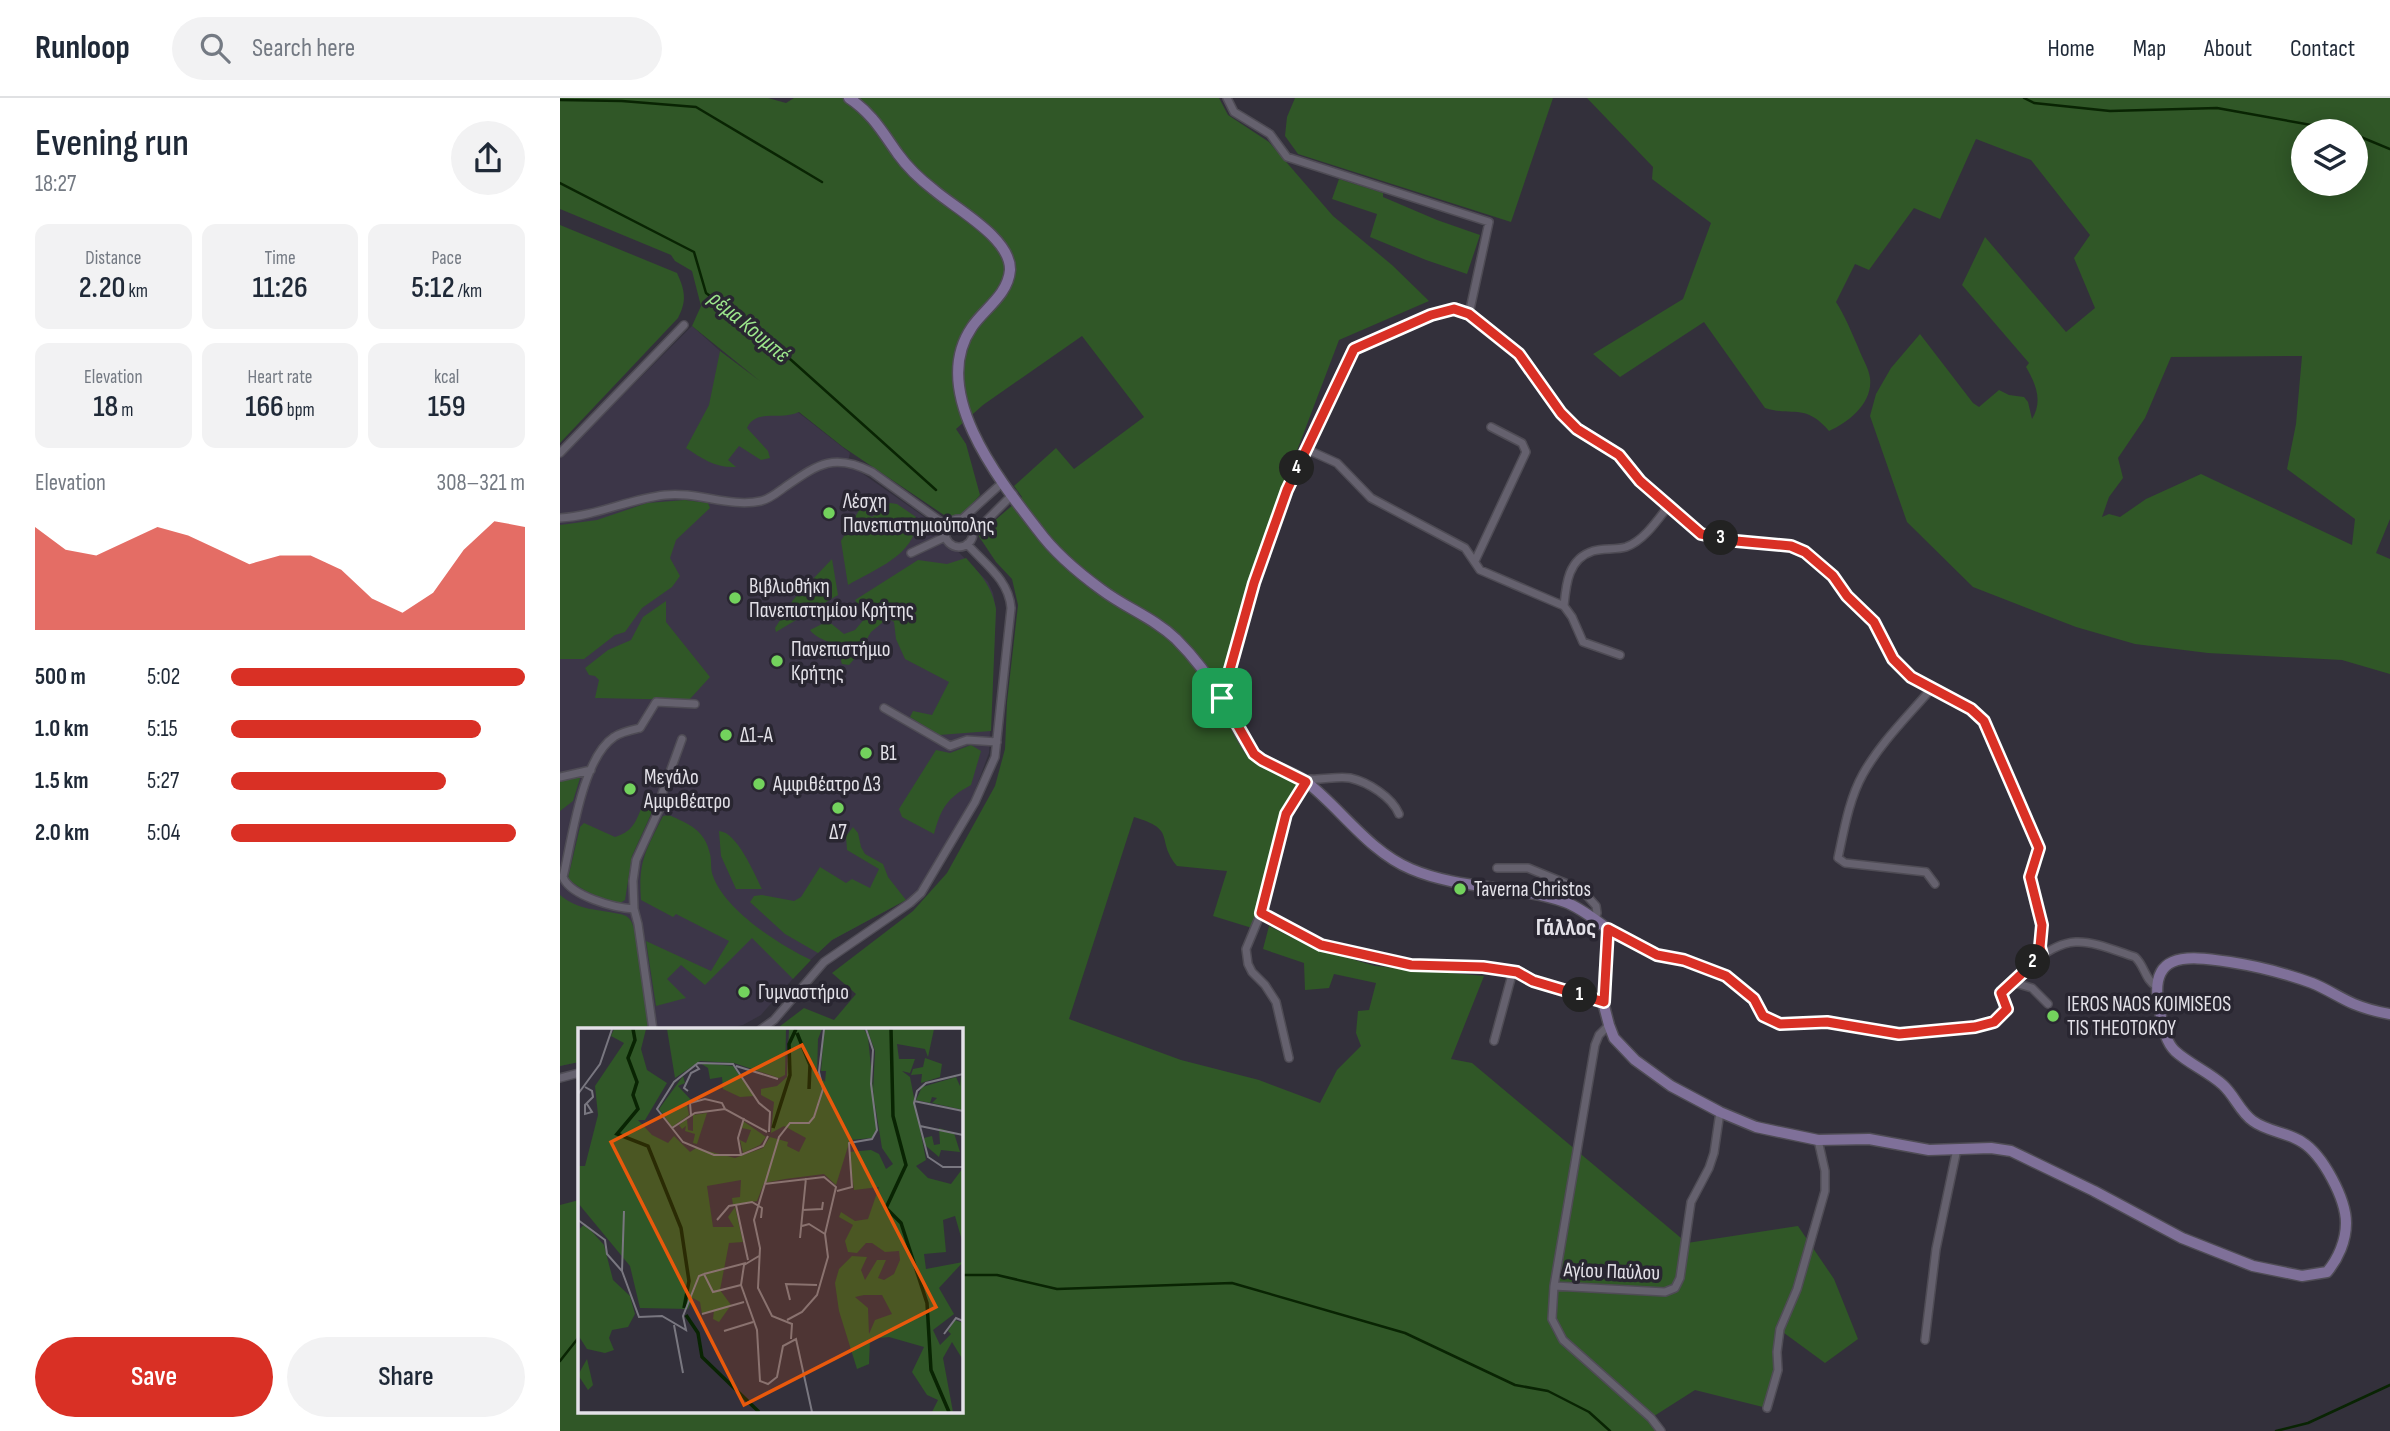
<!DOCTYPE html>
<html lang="en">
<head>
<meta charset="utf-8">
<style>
	body { margin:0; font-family:"Sofia Sans Condensed",sans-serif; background:#f2f2f3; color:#1f2937; height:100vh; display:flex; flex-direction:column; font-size:26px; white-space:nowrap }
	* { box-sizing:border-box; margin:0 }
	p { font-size:23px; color:#747a83 }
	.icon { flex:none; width:38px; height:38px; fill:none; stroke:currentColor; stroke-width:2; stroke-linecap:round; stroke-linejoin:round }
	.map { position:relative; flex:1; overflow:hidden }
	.drawer { display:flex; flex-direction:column; background:#fff; width:560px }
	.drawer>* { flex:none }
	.tools { position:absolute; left:1731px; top:21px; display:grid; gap:14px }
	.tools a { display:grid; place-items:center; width:77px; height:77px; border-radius:50%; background:#fff; box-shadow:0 4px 18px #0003; font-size:35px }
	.pin { position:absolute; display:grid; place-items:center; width:60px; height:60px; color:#fff; margin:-30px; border-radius:14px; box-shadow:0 4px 10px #0006 }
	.km { position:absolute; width:35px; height:35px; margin:-18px; border-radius:50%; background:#222; color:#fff; font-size:19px; line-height:35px; text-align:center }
	.round { display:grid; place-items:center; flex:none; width:74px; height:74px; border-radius:37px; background:#f2f2f3 }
	.headline { display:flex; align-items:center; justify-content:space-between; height:119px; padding:0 35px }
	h1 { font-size:38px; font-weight:600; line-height:52px }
	.figures { display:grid; grid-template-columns:repeat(3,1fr); gap:10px; height:119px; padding:7px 35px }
	.figures div { display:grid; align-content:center; border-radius:14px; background:#f2f2f3; text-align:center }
	.figures b { font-size:30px; font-weight:600 }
	.figures small { font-size:19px; font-weight:400 }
	.figures p { font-size:19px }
	.chart { height:196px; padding:14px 35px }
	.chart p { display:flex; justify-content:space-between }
	.chart svg { width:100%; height:126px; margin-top:7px; fill:#d93025; opacity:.7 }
	.cta { display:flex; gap:14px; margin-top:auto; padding:14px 35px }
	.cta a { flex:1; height:80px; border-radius:42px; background:#d93025; color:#fff; font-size:28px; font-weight:600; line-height:80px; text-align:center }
	.cta a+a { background:#f2f2f3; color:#1f2937 }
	ul { padding:0 35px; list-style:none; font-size:23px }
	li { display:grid; grid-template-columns:112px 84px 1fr; align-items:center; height:52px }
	li i { height:18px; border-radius:9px; background:#d93025 }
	header { display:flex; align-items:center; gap:42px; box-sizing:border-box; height:98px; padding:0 35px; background:#fff; border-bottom:2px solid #e0e1e3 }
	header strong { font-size:33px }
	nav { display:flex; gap:38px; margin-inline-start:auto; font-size:24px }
	.search { width:490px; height:63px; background:#f2f2f3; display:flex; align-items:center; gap:18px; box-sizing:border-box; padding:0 24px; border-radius:38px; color:#747a83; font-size:26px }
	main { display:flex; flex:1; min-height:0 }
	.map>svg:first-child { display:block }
	.built { fill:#3c3648 }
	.green { fill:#305727; fill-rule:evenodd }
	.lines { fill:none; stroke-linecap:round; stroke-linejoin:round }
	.stream { stroke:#092403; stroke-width:2.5 }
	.street-casing { stroke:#4f4c55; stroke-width:10 }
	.secondary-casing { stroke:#4f4c55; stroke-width:13 }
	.street { stroke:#65616e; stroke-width:7 }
	.secondary { stroke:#7f7099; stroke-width:10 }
	.route-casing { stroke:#fff; stroke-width:14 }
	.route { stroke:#d93025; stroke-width:9 }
	.poi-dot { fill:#73d25d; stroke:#292631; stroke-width:2.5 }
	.labels { text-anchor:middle; stroke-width:7; stroke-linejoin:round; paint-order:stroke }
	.poi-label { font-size:21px; fill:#e3e1e8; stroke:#292631; text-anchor:start }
	.street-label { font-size:21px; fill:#e3e1e8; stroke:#292631 }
	.water-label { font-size:23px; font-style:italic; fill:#9ce68c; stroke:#292631 }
	.quarter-label { font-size:24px; font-weight:bold; fill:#e3e1e8; stroke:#292631 }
	.inset-river { fill:none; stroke:#092403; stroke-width:3.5 }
	.inset-road { fill:none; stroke:#797780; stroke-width:2 }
	.view { fill:#e8590c; fill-opacity:0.15; stroke:#e8590c; stroke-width:3.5 }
	.inset-edge { fill:none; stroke:#e3e1e8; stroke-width:3.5 }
</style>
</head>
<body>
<header>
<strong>Runloop</strong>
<div class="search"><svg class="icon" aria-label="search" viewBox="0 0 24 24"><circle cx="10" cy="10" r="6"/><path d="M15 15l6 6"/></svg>Search here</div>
<nav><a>Home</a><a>Map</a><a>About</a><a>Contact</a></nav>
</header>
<main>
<section class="drawer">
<div class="headline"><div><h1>Evening run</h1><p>18:27</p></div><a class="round"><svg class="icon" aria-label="share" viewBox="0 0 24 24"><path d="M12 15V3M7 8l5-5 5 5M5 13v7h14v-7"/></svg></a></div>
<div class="figures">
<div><p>Distance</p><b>2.20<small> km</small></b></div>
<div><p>Time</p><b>11:26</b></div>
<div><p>Pace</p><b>5:12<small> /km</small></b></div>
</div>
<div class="figures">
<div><p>Elevation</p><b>18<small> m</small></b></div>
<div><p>Heart rate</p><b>166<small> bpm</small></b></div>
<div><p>kcal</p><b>159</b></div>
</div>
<div class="chart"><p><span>Elevation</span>308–321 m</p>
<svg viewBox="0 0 160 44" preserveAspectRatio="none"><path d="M0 44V8L10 16L20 18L30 13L40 8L50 11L60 16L70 21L80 18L90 18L100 23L110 33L120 38L130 31L140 16L150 6L160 8V44z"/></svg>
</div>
<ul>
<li><b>500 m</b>5:02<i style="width:100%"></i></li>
<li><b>1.0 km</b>5:15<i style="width:85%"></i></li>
<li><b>1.5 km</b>5:27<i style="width:73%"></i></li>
<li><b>2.0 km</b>5:04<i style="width:97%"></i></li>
</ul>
<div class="cta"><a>Save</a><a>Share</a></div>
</section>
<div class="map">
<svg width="1830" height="1333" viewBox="0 0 1830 1333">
	<rect width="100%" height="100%" fill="#33303b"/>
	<!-- built -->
	<path class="built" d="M132 228 160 253 290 355 287 368 299 373 363 418 428 484 433 495 436 511 429 655 411 703 359 790 346 802 272 842 246 866 201 917 183 927 160 932H19V964L0 968V360Z"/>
	<!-- green -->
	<path class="green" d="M0 0H208L226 5 234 0H659L668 17 709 44 773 118 832 167 869 203 779 242 692 471 658 602 690 659 740 687 724 719 706 786 692 830 653 818 667 773 617 768C595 741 618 732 574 719L509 921 621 962 699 982 760 1005 777 972 801 948 796 935 798 913 809 912 816 885 774 876 769 890 745 892 744 865 703 851 709 828 751 849 815 868 924 878 891 961 912 965 1127 1145 1238 1128 1274 1181 1298 1241 1265 1265 1220 1232 1218 1272 1207 1310 1135 1292 1091 1320 1101 1333H0V1107L19 1102V1314H401V932H215L244 910 274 922 296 896 272 875 353 813 387 775 435 688 445 651 447 604 458 507 452 481 436 464 418 437 462 399 454 388 496 350 514 371 584 319 522 238 423 307 396 331 406 346 420 397 401 418 392 420 384 417 283 349 239 314C220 323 196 310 187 330L208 353 210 360 201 362 179 348 168 362 176 369C155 370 143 361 126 350L149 307 160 253 200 283 132 228 141 208 132 173 115 163 111 157 0 111Z
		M735 0H993L951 124 738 56 725 38 727 19Z
		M1027 0H1830V421L1816 455 1830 461V576L1782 562 1648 555 1575 546 1516 529 1413 489 1347 424 1310 318 1316 296 1331 270 1360 236 1413 305 1419 309 1439 292 1449 297 1464 299 1468 304 1472 321C1483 303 1476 286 1466 269L1469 265 1402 187 1425 139 1506 234 1535 210 1514 160 1530 137 1471 62 1416 41 1380 121 1354 110 1309 172 1295 166 1276 204C1285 218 1291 233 1298 249 1301 258 1309 270 1310 280 1313 305 1289 324 1269 333 1245 305 1234 319 1205 310L1144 224 1060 279 1033 256 1123 201 1151 125 1092 81 1093 69ZM1743 33H1796V86H1743ZM1742 258 1736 326 1727 371 1795 421 1792 447 1641 376 1586 401 1560 419 1549 416 1542 419 1549 399 1563 380 1558 360 1585 320 1611 259Z
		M779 81 823 95V99L877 122 920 137 907 176 866 162 810 139 817 116 772 101Z
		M0 127 117 175C125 192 127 203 118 220L0 345Z
		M302 396H308L309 406 306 415 312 419 330 405 337 406 356 419C359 456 315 471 288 487L281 443 301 409Z
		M125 402 148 405 150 410 116 442 110 460 120 478 112 489 82 510 65 534 55 537 24 561H0V427L37 422 87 405Z
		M406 460C421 477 432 488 436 511L431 633 379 637 350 619 353 613 372 617 389 584 345 561 336 541 334 524 328 520 311 534 297 558 289 567 282 566 280 559 281 552C272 542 258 543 250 532L268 523 284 536 295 532 306 519 295 502 358 462 387 466Z
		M272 461 278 497 216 534 215 530 233 502Z
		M106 503V524L150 579 129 602 35 600 39 582 35 578 29 577 25 570 48 552 71 542 83 519Z
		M411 647 421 653 411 687C387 700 381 710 374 736L342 719 339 711 376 652 390 655Z
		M21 677 13 703 0 713V681Z
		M87 709 92 714 72 758 65 802 60 805C43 801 20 793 8 780L20 729 24 725 55 739C71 734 75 726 81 711Z
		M109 717C129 726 145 732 150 756 152 763 150 771 153 778 165 812 219 847 251 862L233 881 192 840 145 887 121 867 107 881 126 900 96 908 86 843 151 873 169 843 116 816 113 819 81 802C78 763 86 752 103 718Z
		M293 729 298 735 301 749 305 756 323 766 328 779 346 802 272 842 258 855 225 836 190 804 194 798 202 797 234 803 241 799 260 769 286 785 292 781 310 790 319 771 287 752 286 738Z
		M159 733C177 734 194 775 202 791H176L161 758Z
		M0 797C19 813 38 811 60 816 66 817 70 820 72 825 84 856 84 899 88 932H19V964L0 968Z"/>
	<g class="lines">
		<!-- stream -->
		<path class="stream" d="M1464 0 1474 5 1550 13 1657 10 1785 33
			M0 2 62 3 136 9 262 84
			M1796 37 1830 51
			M0 85 134 154 146 195 210 243 376 392
			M401 1177H437L497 1191 672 1185 845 1235 955 1287 988 1293 1029 1314 1050 1333
			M0 1263 19 1239
			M1716 1333 1748 1325 1830 1287"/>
		<!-- street casing -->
		<g class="street-casing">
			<path id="street" d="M667 0 674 14 710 36 727 59 929 124 909 216
				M746 351 777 365 811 400 905 450 920 472 1004 508 1012 519 1023 544 1060 557
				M0 355 124 227
				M1110 406 1141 436 1176 443 1231 448 1245 454 1273 478 1287 498 1314 524 1333 561 1351 579 1411 611 1424 623 1479 750 1470 779 1482 827 1480 849 1482 857
				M0 420C36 418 69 401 105 397 136 393 170 410 201 403 210 401 218 394 225 389 257 367 273 354 312 374L387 428
				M385 435a14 14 0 1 1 28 0a14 14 0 1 1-28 0Z
				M401 422 443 384
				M413 436 453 396
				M351 455 385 439
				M915 463 966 354 962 345 931 329
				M1372 590C1348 618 1321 644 1303 676 1289 701 1284 732 1278 760L1285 765 1366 774 1375 786
				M662 600 697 474 727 392 795 251 815 240 881 214 894 211 909 216 959 255 1001 315 1017 331 1059 357 1080 383 1110 406C1099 420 1084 443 1066 449 1056 452 1043 450 1033 453 1008 461 1006 486 1004 508
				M324 610 390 648 407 642 437 644
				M0 679 31 672
				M937 770H968L1022 792 1036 808 1037 815 1035 821
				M74 811C55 810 10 798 3 779 12 742 22 660 54 639 61 634 71 632 80 630L96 604 135 606
				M701 815 761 847 851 867 923 869 957 874 973 883 1043 904
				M1048 831 1097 857 1124 862 1166 878 1194 901 1203 918 1220 926 1267 924 1339 936 1415 929 1434 924 1447 911 1441 895C1448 885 1459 877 1469 868 1509 832 1528 843 1575 859 1585 868 1585 882 1596 888
				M1451 887 1455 885 1472 890 1488 906
				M93 932 78 826 74 811 73 783 76 762 100 710 102 696 122 641
				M200 932 214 922 264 864 350 805 361 795 415 704 435 659 451 510C449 482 425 466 407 446
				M934 943 953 873
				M729 960 716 904 705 887 692 874 688 866 686 851 701 815 726 717 746 684 750 681C763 682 777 678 790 680 808 684 832 699 839 716
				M0 980 19 975
				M994 1188 1035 947 1039 937 1049 927
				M1365 1242 1376 1151 1397 1051
				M1207 1310 1218 1272 1217 1254 1220 1231 1237 1191 1265 1093V1073L1258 1042
				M1101 1333 1091 1320 1003 1242 992 1221 994 1188 1105 1194 1115 1190 1120 1180 1131 1104 1149 1070 1154 1055 1160 1014"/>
		</g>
		<!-- secondary casing -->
		<g class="secondary-casing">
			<path id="secondary" d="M289 0C312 15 323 35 338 56 348 70 361 82 374 92 396 111 451 140 450 172 448 197 424 211 412 229 368 293 439 382 478 432 494 454 520 476 542 492 566 510 594 520 616 541 633 558 650 580 662 601 672 617 679 636 690 651 702 668 727 670 744 682 780 709 808 753 851 771 900 792 955 787 1005 804 1021 810 1034 821 1048 831L1043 904 1049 927 1054 940 1075 962 1111 988 1160 1014 1196 1029 1258 1042 1309 1041 1369 1052 1431 1050 1451 1053 1534 1093 1622 1140 1693 1168 1742 1178 1767 1174C1778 1161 1786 1143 1786 1125 1786 1101 1763 1057 1742 1044 1727 1034 1708 1034 1693 1023 1680 1014 1675 998 1663 987 1649 974 1629 966 1615 953 1605 943 1603 928 1600 914 1586 854 1624 857 1670 864 1696 868 1727 876 1752 885 1767 891 1780 900 1794 906 1806 911 1818 914 1830 916"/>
		</g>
		<!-- street -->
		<use href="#street" class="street"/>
		<!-- secondary -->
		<use href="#secondary" class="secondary"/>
	</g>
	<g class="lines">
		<!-- route casing -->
		<g class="route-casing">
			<path id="route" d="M894 211 909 216 959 256 1001 315 1017 331 1059 357 1080 383 1141 436 1176 443 1231 448 1245 454 1273 478 1287 498 1314 524 1333 561 1351 579 1411 611 1424 623 1479 750 1470 779 1482 827 1480 849 1482 857 1441 895 1447 911 1434 924 1415 929 1339 936 1267 924 1220 926 1203 918 1194 901 1166 878 1124 862 1097 857 1048 831 1044 904 973 883 957 874 923 869 851 867 761 847 701 815 726 716 746 684 702 662 694 656 662 600 694 485 727 392 794 251 871 217Z"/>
		</g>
		<!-- route -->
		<use href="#route" class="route"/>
	</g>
	<!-- markers -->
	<g class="poi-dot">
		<circle cx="269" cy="415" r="7"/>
		<circle cx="175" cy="500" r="7"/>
		<circle cx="217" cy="563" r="7"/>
		<circle cx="166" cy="637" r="7"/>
		<circle cx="306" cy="655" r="7"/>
		<circle cx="199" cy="686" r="7"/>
		<circle cx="70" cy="691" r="7"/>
		<circle cx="278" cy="710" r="7"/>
		<circle cx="900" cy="791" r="7"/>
		<circle cx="184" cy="894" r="7"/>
		<circle cx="1493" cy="918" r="7"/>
	</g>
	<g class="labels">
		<!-- poi labels -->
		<g class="poi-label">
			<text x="283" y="410">Λέσχη<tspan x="283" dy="24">Πανεπιστημιούπολης</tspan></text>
			<text x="189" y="495">Βιβλιοθήκη<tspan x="189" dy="24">Πανεπιστημίου Κρήτης</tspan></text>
			<text x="231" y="558">Πανεπιστήμιο<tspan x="231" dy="24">Κρήτης</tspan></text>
			<text x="180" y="644">Δ1-Α</text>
			<text x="320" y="662">Β1</text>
			<text x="84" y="686">Μεγάλο<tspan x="84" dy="24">Αμφιθέατρο</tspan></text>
			<text x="213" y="693">Αμφιθέατρο Δ3</text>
			<text x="278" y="741" text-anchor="middle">Δ7</text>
			<text x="914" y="798">Taverna Christos</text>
			<text x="198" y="901">Γυμναστήριο</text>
			<text x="1507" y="913">IEROS NAOS KOIMISEOS<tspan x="1507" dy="24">TIS THEOTOKOY</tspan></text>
		</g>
		<!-- street labels -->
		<g class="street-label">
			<text transform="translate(1052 1173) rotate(2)" y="7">Αγίου Παύλου</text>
		</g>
		<!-- water labels -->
		<g class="water-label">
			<text transform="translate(190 228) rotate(40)" y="8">ρέμα Κουμπέ</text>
		</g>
		<!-- quarter labels -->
		<g class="quarter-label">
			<text x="1006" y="837">Γάλλος</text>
		</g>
	</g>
	<!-- overview -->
	<g transform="translate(18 930)">
		<rect width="385" height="385" fill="#33303b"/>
		<path d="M36 1H68L63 21 69 42 89 55 67 92H60L74 107 90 115 96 108 112 124 118 120 157 130 185 120 192 109 210 114 209 118 221 124 228 110 206 98 193 105 196 74 183 67V61L199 58 209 49 211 1H244L240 11 239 47 247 54 248 43H243L246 2 286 1 290 9 299 100 294 110 272 112 258 157 246 146 207 151 186 155 179 173 155 177 154 170 162 169 163 152 129 158 135 199H156L150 189 157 179 165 214 151 215 142 262 153 277 141 294 135 291 136 282 124 286 122 274 115 270 110 281 62 280 52 238 0 175V138H7L20 87 17 58 46 15 33 8ZM89 1H208L207 47 201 50 156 35 122 33 97 50ZM289 1H356L350 29 347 21 319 16 321 31H337L332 45 324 43 332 49 348 132 338 138 350 150 373 156 385 140V216L377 188 365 192 368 224 346 226 348 241 385 234 361 260 376 286 355 302 362 317 373 306 370 303 377 292 385 295V332L374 314 365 330 375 384H354L360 372 349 367 334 344 346 319 311 309 292 311 291 336 279 341 261 283 257 255 261 241 274 228 289 229 283 242 287 252 299 232H308L300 250 306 252 316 246 322 232 321 223 307 224 294 215H288L279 225 270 224 267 213 275 197 261 189 263 184 277 193 290 191 301 159 276 162 271 124 293 122 301 126 308 141 315 136 304 120 295 64 297 23ZM286 267H304L314 286 297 292 291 306 290 280 277 269ZM347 30 364 36 362 49 343 55 344 46 333 47 335 41 345 39ZM122 35 155 38 176 68 162 69 145 61 144 49 132 51 130 40ZM105 48 107 55 100 58 114 73 109 77 111 87 94 99 81 81ZM383 48 385 51V82L354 75 359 70 354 69 352 75 338 72 344 59 378 49 382 58ZM129 85 119 116 115 115 117 106 107 103 108 98 104 101 101 97 109 91 110 102 115 103V87ZM165 93 188 109 182 117 165 125 162 112 168 115 173 102 164 100ZM361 100 376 105 382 124 363 122 361 129 347 117 346 110 354 108 356 117 362 116ZM7 196 26 217 35 252 52 268 57 286 50 299 34 302 31 310 36 322 27 325 9 321 0 307V202ZM9 331 15 357 10 362 0 347Z" fill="#305727" fill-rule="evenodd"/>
		<path class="inset-river" d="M55 1 57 12 50 30 59 54 55 67 60 81 39 106 70 118 103 200 111 253 106 280M313 1 315 88 328 137 308 180 323 195 349 275 353 342 371 384M219 5 232 37 231 61M195 100 212 47 211 16 218 1M108 287 120 305 124 329 181 384"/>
		<path class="inset-road" d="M158 38 200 51M385 46 348 55 339 63 336 75 350 129 365 139H385M7 59 14 63 15 69 7 77V86L14 84 9 76M110 63 106 60 113 45 121 41 117 36M0 66 22 36 34 1M336 73 385 83M113 87 112 75 127 71 144 75 147 81M342 98 385 107M94 100 117 85 147 81 189 104M190 108 185 118 163 127H136L105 114 79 81 96 54 120 35 155 36 181 75 192 84 191 104M163 127 160 110 166 90M186 156 246 149 258 159 247 206 231 196 224 198M259 163 274 159 271 115 294 111 299 102 293 56 295 22 288 1M158 177 170 232M224 182 244 181 245 174M0 192 27 212 29 226 44 243 61 289 84 288 108 302 105 288 121 248 126 246 135 264 163 257M139 192 151 178 174 174 184 180 183 190M222 210 228 150M181 228 166 237 163 257 179 302 182 353 190 356 199 349 205 318 218 311 234 384M44 243 46 183M126 246 168 235M212 272 208 256 239 257M124 286 166 274M209 292 224 284 239 267 250 229 247 206M96 297 105 345M146 303 175 294M366 306 378 290 385 293M213 311 214 296 194 288 180 260 182 220 176 192 201 109 212 95H231L236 89 245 61 241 44 246 1"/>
		<path class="view" d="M224 17 358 279 166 377 33 114Z"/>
		<rect width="385" height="385" class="inset-edge"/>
	</g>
</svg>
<div class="tools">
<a><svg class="icon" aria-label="layers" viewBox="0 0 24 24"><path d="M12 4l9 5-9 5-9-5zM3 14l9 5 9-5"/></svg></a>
</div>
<div class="pin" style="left:662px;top:600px;background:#1e9e55"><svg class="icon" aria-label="arrive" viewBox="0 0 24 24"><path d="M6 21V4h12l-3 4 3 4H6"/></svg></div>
<b class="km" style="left:1020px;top:897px">1</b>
<b class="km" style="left:1473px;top:864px">2</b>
<b class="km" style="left:1161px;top:440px">3</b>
<b class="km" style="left:737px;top:370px">4</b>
</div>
</main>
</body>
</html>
